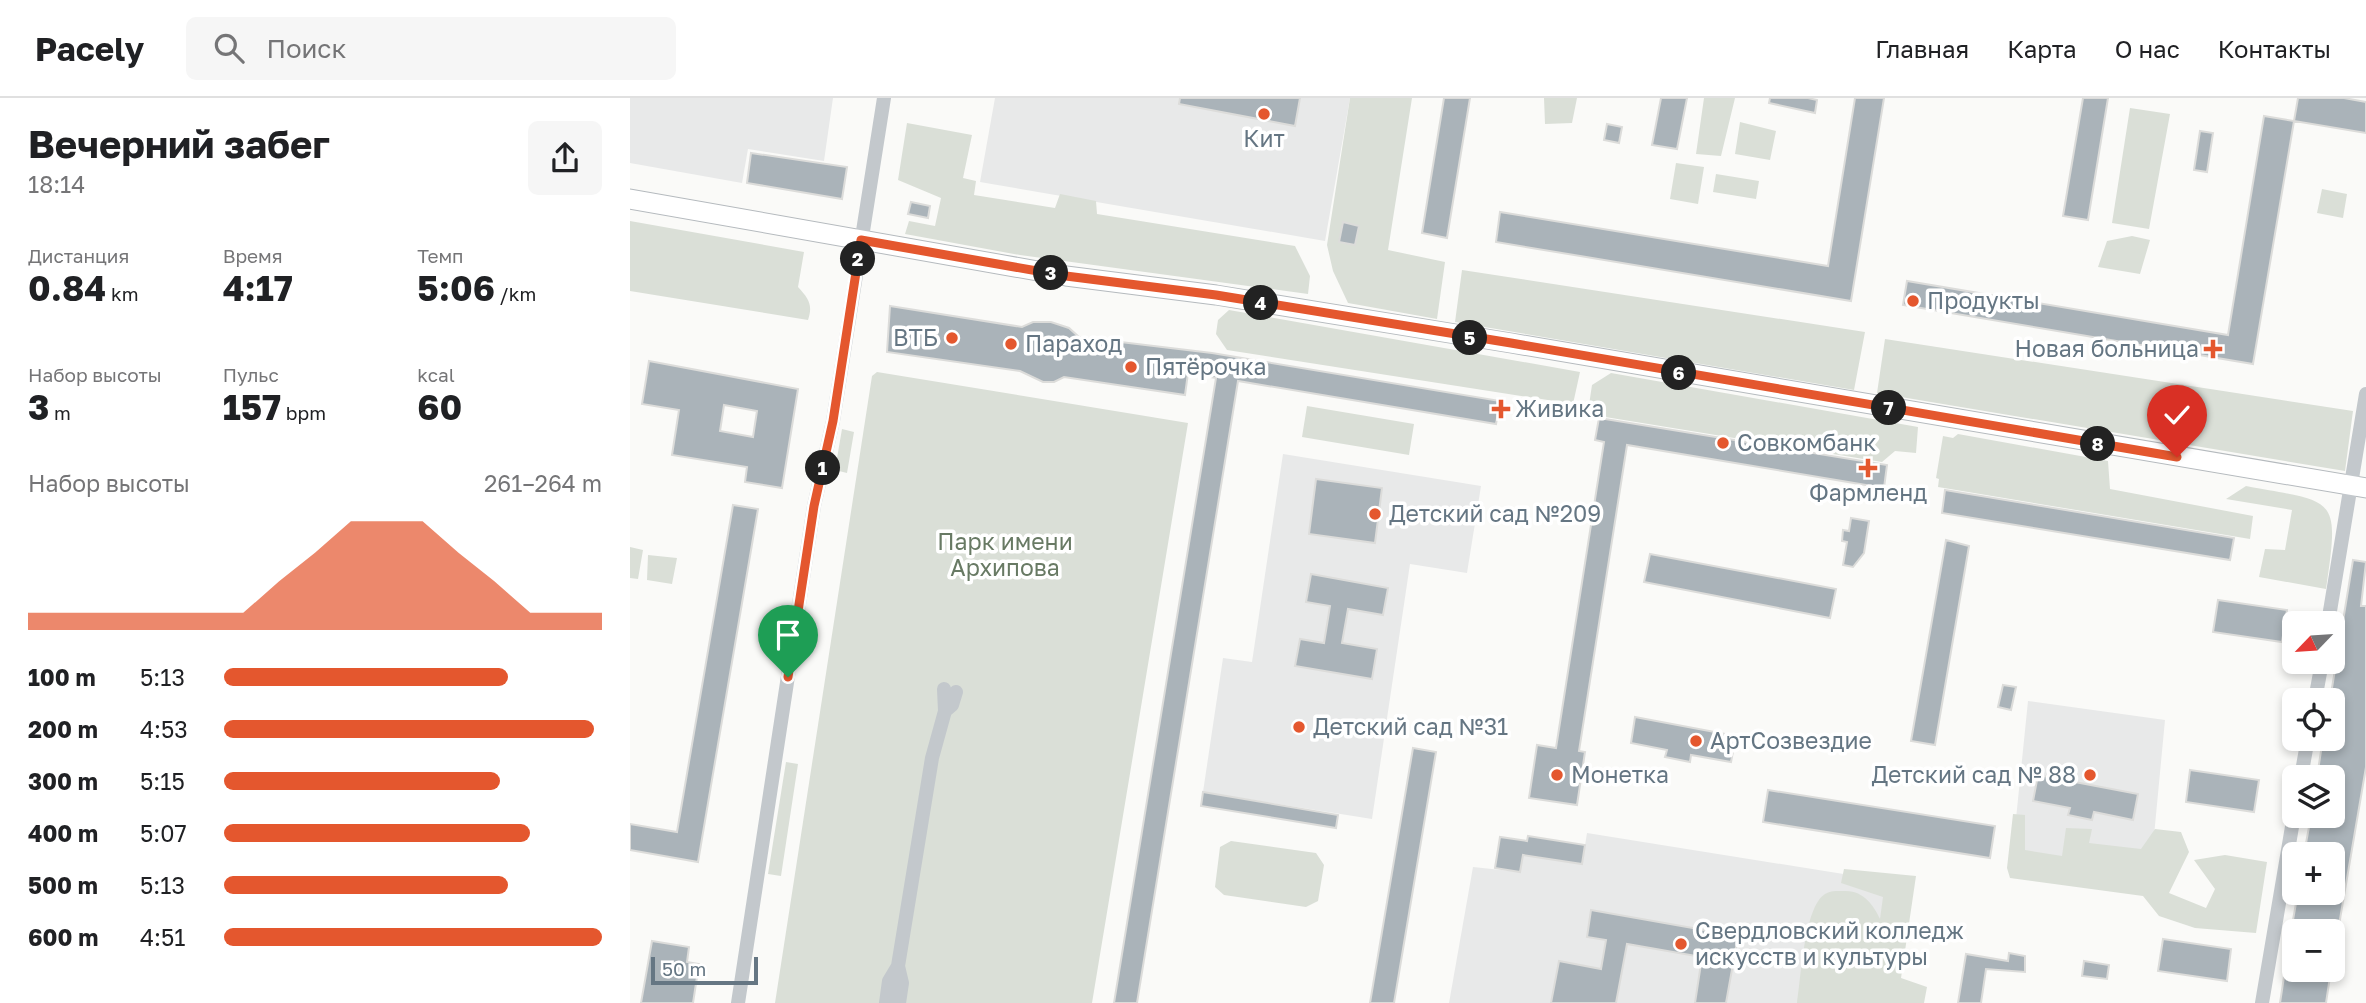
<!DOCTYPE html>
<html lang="ru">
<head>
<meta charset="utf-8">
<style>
	body { margin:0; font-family:"Golos Text",sans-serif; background:#f6f6f6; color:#202124; height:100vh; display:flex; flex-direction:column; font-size:26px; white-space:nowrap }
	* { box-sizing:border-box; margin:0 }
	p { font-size:23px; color:#757577 }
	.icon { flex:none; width:38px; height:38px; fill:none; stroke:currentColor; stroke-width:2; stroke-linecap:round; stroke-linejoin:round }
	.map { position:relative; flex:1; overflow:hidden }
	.drawer { display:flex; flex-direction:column; background:#fff; width:630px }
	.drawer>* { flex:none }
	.needle { width:46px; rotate:245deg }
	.buttons { position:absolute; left:1652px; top:513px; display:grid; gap:14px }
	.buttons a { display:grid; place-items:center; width:63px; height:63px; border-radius:10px; background:#fff; box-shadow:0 4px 10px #0003; font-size:35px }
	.scale { position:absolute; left:21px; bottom:18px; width:107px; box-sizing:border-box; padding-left:7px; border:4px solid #657683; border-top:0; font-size:19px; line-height:24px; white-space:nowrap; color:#657683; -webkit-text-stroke:5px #fff; paint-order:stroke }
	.pin { position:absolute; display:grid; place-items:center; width:60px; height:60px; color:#fff; margin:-72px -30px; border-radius:50% 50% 50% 0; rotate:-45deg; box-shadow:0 0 7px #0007 }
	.pin .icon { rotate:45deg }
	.km { position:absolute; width:35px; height:35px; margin:-18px; border-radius:50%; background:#222; color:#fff; font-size:19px; line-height:35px; text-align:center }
	.round { display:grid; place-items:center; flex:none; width:74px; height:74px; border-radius:10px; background:#f6f6f6 }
	.head { display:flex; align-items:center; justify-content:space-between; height:119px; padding:0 28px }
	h1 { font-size:38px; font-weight:700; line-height:52px }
	.figures { display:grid; grid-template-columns:repeat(3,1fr); gap:10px; height:119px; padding:7px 28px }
	.figures div { display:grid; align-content:center }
	.figures b { font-size:35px; font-weight:700 }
	.figures small { font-size:19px; font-weight:400 }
	.figures p { font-size:19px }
	.chart { height:196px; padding:14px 28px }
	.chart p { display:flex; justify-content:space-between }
	.chart svg { width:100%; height:126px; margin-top:7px; fill:#e4572e; opacity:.7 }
	ul { padding:0 28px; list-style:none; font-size:23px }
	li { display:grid; grid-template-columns:112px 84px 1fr; align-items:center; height:52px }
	li i { height:18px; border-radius:9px; background:#e4572e }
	header { display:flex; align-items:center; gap:42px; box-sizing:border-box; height:98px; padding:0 35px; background:#fff; border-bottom:2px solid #e0e0e0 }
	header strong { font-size:33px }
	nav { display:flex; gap:38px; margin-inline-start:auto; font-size:24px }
	.search { width:490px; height:63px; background:#f6f6f6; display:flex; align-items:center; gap:18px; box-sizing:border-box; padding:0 24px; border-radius:10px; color:#757577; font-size:26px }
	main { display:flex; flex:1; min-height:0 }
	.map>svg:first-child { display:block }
	.built { fill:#e8e9e9 }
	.green { fill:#dadfd7 }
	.building { fill:#aab3b9; stroke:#dcdcda; stroke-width:2; fill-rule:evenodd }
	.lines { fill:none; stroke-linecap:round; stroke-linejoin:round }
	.major-casing { stroke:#b5babe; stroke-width:21 }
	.minor { stroke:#c3c8cc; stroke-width:14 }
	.major { stroke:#fff; stroke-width:19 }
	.route-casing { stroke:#fff; stroke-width:14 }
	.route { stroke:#e4572e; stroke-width:9 }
	.poi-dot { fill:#e4572e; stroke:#fff; stroke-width:2.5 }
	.labels { text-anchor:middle; stroke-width:7; stroke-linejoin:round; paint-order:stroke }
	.poi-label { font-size:23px; fill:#657683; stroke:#fff; text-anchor:start }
	.park-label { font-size:23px; fill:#687a64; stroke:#fff }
</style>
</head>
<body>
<header>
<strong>Pacely</strong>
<div class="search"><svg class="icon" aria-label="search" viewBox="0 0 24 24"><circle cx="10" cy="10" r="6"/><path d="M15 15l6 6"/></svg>Поиск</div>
<nav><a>Главная</a><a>Карта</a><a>О нас</a><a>Контакты</a></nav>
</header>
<main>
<section class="drawer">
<div class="head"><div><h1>Вечерний забег</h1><p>18:14</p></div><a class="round"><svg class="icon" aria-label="share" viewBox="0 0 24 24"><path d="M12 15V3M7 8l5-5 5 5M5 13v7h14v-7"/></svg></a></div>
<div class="figures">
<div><p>Дистанция</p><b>0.84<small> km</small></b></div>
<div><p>Время</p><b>4:17</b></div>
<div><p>Темп</p><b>5:06<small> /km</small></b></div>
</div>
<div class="figures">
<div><p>Набор высоты</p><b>3<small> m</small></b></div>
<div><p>Пульс</p><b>157<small> bpm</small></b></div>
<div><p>kcal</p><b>60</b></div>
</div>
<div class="chart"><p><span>Набор высоты</span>261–264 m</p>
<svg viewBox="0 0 160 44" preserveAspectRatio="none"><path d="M0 44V38L10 38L20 38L30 38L40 38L50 38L60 38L70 27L80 17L90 6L100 6L110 6L120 17L130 27L140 38L150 38L160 38V44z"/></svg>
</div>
<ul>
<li><b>100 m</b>5:13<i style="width:75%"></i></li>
<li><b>200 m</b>4:53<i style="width:98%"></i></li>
<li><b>300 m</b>5:15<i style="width:73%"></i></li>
<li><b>400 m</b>5:07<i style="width:81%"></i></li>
<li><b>500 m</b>5:13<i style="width:75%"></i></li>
<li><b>600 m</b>4:51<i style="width:100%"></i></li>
</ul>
</section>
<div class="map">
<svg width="1736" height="905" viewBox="0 0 1736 905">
	<rect width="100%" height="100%" fill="#fafaf8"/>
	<!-- built -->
	<path class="built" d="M0 0H203L194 63 118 51 112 85 0 65Z
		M365 0H720L695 143 350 84Z
		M653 356 851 388 837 475 780 466 742 721 573 694 593 560 622 564Z
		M1398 603 1535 622 1520 780 1382 760Z
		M957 735 1282 787 1263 905H819L843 769 890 774 893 757 952 766Z"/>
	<!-- green -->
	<path class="green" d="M720 0H782L758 152 815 164 807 221 718 205 703 173 697 147Z
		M914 0H947L942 25 915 26Z
		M1074 0H1105L1091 58 1066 56Z
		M1500 10 1540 16 1519 131 1482 125Z
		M1110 24 1146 33 1140 62 1105 56Z
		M277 25 342 37 333 80 346 83 344 97 425 110 430 96 466 103 467 116 665 148 680 178 678 196 390 157 275 136 279 123 305 128 311 100 268 82Z
		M1046 65 1074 69 1068 106 1040 101Z
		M1086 76 1129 83 1126 101 1083 94Z
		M1692 91 1717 96 1713 120 1687 115Z
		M0 123 174 154 168 189C179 201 183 207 178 222L0 193Z
		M1502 138 1520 142 1510 176 1468 169 1477 143Z
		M832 172 1235 234 1224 292 825 224Z
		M599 212 950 274 943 306 597 252 586 236 588 222Z
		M1255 241 1723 313 1715 373 1247 295Z
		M247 274 558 325 462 905H145L242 278Z
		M981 275 1288 329 1286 355 1265 353 1252 364 963 317 959 307 962 287Z
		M677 308 784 326 779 357 672 339Z
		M212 331 224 334 217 375 205 372Z
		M1328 336 1478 363 1480 391 1623 418 1620 441 1308 389 1309 381 1306 380 1313 338 1323 340Z
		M1616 388C1706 405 1710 396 1696 491L1629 479 1635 451 1655 452 1662 412 1596 401Z
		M0 449 13 452 8 481 0 480Z
		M18 457 47 460 42 486 17 482Z
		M156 664 168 666 151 778 138 776Z
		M1383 716 1395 717V752L1432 758 1436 730 1462 731 1459 745 1511 751 1525 731 1551 734 1559 754 1539 795 1576 810 1585 791 1564 762 1595 757 1637 764 1626 835 1565 830 1529 818 1513 798 1380 780 1377 770Z
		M601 743 686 755 694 767 688 803 676 809 594 797 585 789 590 749Z
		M1214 771 1286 778 1271 880 1297 889 1294 905H1167C1171 881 1174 809 1195 796 1201 792 1209 793 1216 793 1234 793 1244 808 1250 821L1253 799 1211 785Z"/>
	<!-- building -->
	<path class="building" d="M550 0H670L665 28 549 6Z
		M814 0H840L817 140 792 135Z
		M1031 0H1057L1047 51 1022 47Z
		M1140 0H1178L1187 2 1185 15 1139 5Z
		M1225 0H1254L1221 203 866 144 870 114 1198 168Z
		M1453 0H1478L1458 122 1433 118Z
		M1668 0H1714L1736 4V35L1664 23Z
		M1634 18 1664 23 1623 266 1273 207 1277 183 1598 237Z
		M977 26 992 29 989 45 974 42Z
		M1570 33 1583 35 1577 74 1564 72Z
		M121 55 217 69 212 101 117 85Z
		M281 104 300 108 298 120 278 116Z
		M713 124 729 128 725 147 709 144Z
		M260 208 392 229 403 224H421L439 230 449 239 582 255 870 303 866 326 608 283 507 905H484L586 280 558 275 555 297 434 279 424 284H413L390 273 257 254Z
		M19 263 168 291 152 390 115 384 117 369 42 357 49 312 12 306ZM94 307 127 313 123 339 90 333Z
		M969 320 1257 367 1254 390 997 347 949 653 955 654 947 707 899 700 907 647 926 650 974 344 965 342Z
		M686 381 752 390 745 445 679 436Z
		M1315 392 1604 440 1600 462 1312 415Z
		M103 407 128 411 68 764 0 752V726L47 734Z
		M1221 420 1239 423 1234 455 1223 469 1213 467 1217 444 1212 443 1213 432 1219 433Z
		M1316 442 1339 448 1305 647 1281 643Z
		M1020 456 1206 491 1200 520 1014 484Z
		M1723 462 1736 464 1731 508H1736V669L1708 833H1661L1668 794H1703V756H1674L1681 718H1703V679H1687L1693 640H1703V602H1700Z
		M681 476 758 490 753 517 718 511 712 545 747 551 742 581 665 568 670 541 694 545 700 508 676 504Z
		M1588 502 1657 512 1652 544 1583 534Z
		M1373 587 1386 589 1381 612 1368 609Z
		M1005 619 1106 638 1101 664 1061 657 1060 664 1035 659 1037 652 1001 645Z
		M783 650 806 654 764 905H740Z
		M1560 672 1629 682 1624 714 1556 704Z
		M1408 677 1508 696 1503 722 1464 714 1462 722 1438 717 1440 710 1403 703Z
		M1138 692 1365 728 1360 760 1133 724Z
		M573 694 708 717 706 730 571 708Z
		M898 738 955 747 952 766 893 757 890 774 865 770 870 739 897 743Z
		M961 812 1108 838 1096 905H1065L1072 859 997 846 986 905H921L929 863 971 871 976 842 957 839Z
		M1533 841 1601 851 1597 883 1528 873Z
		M22 843 59 849 57 864 69 866 63 905H11Z
		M1379 855 1395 858V874L1356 871 1351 905H1328L1336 856 1378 863Z
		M1454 863 1479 867 1477 881 1452 878Z
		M1655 872H1701L1696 905H1650Z"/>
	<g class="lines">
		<!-- major casing -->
		<g class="major-casing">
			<path id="major" d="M0 101 436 178 586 197 881 245 1736 390"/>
		</g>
		<!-- minor -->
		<path class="minor" d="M1698 525 1736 296
			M314 591 315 613 322 607 326 594
			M1685 602 1692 564
			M1671 679 1678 640
			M268 868 302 660 315 613
			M108 905 184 408 203 323 254 0
			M256 905 259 883 268 868 272 885 269 905
			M1632 905 1664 717"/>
		<!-- major -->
		<use href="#major" class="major"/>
	</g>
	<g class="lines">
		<!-- route casing -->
		<g class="route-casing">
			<path id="route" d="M158 579 184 408 203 323 231 142 436 178 586 197 881 245 1547 359"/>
		</g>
		<!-- route -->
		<use href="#route" class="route"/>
	</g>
	<!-- markers -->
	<g class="poi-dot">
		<circle cx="634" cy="16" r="7"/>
		<circle cx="1283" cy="203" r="7"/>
		<circle cx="322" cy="240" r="7"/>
		<circle cx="381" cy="246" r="7"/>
		<path d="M1579.5 240.5h7v7h7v7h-7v7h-7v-7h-7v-7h7z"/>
		<circle cx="501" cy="269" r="7"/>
		<path d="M867.5 300.5h7v7h7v7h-7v7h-7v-7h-7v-7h7z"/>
		<circle cx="1093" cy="345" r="7"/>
		<path d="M1234.5 359.5h7v7h7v7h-7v7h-7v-7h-7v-7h7z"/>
		<circle cx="745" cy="416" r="7"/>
		<circle cx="669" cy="629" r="7"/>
		<circle cx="1066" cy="643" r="7"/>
		<circle cx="927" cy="677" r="7"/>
		<circle cx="1460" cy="677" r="7"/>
		<circle cx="1051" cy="846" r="7"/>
	</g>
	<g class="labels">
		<!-- poi labels -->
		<g class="poi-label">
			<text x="634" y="49" text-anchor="middle">Кит</text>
			<text x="1297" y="211">Продукты</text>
			<text x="308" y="248" text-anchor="end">ВТБ</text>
			<text x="395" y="254">Параход</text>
			<text x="1569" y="259" text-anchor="end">Новая больница</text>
			<text x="515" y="277">Пятёрочка</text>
			<text x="885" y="319">Живика</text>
			<text x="1107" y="353">Совкомбанк</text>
			<text x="1238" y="403" text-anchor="middle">Фармленд</text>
			<text x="759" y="424">Детский сад №209</text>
			<text x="683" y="637">Детский сад №31</text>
			<text x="1080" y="651">АртСозвездие</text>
			<text x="941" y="685">Монетка</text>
			<text x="1446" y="685" text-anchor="end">Детский сад № 88</text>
			<text x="1065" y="841">Свердловский колледж<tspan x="1065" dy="26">искусств и культуры</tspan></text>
		</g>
		<!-- park labels -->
		<g class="park-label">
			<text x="375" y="452">Парк имени<tspan x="375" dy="26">Архипова</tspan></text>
		</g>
	</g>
</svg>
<div class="buttons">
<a><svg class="needle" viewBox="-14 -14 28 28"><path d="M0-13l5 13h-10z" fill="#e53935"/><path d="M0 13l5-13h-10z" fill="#757577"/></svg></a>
<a><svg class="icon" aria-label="locate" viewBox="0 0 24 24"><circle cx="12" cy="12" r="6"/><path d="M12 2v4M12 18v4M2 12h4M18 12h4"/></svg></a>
<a><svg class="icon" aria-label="layers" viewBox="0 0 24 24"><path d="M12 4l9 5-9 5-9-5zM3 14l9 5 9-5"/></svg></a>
<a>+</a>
<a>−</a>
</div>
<div class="scale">50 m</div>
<div class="pin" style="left:158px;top:579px;background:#1e9e55"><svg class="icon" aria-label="arrive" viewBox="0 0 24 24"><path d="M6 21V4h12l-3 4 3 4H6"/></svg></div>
<div class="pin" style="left:1547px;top:359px;background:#d93025"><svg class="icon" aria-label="check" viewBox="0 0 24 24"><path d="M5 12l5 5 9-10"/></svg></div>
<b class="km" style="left:193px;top:370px">1</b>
<b class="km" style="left:228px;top:161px">2</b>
<b class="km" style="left:421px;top:175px">3</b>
<b class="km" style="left:631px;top:205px">4</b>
<b class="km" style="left:840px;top:240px">5</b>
<b class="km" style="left:1049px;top:275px">6</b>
<b class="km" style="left:1259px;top:310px">7</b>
<b class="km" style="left:1468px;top:346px">8</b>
</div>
</main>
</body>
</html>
